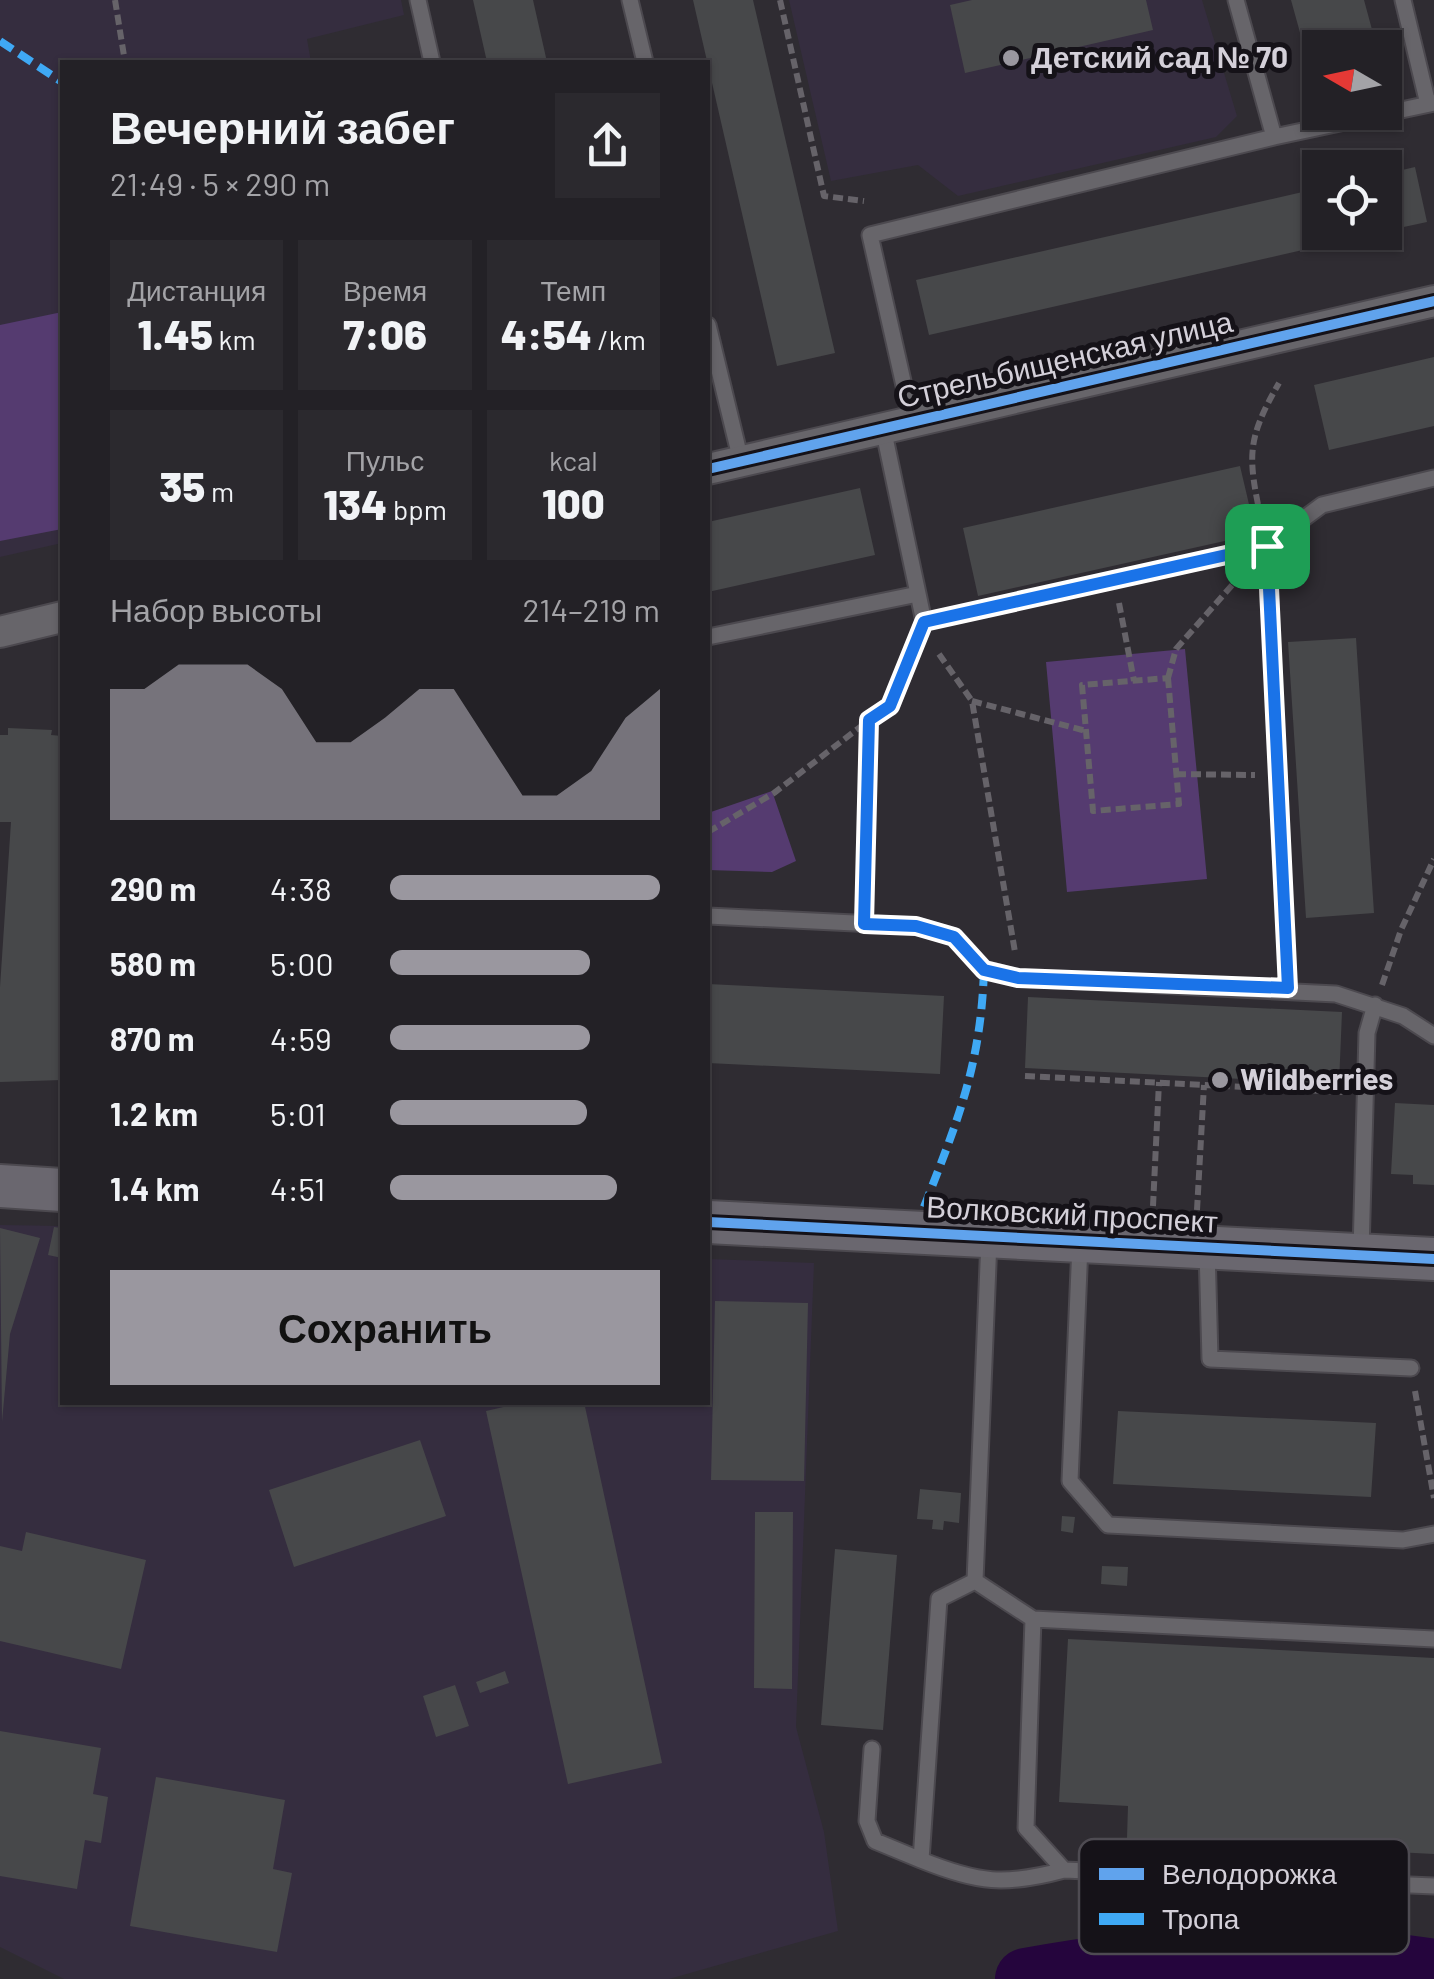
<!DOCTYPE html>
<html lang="ru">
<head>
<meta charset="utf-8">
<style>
	body { margin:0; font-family:Barlow,sans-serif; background:#2b292e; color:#f1f3f6; height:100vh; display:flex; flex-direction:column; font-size:38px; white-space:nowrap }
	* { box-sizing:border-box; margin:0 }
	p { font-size:32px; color:#a3a3a7 }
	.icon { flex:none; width:55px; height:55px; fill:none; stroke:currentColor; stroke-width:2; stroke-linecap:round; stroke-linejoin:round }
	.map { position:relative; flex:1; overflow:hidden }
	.side { position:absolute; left:60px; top:60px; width:650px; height:1345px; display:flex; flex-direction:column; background:#232126; border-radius:0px; box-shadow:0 2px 8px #0004,0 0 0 2px #403e43 }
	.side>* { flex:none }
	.needle { width:65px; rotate:279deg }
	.buttons { position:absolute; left:1302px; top:30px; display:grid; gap:20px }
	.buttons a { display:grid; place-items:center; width:100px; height:100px; border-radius:0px; background:#232126; box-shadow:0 2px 8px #0004,0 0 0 2px #403e43; font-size:50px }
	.pin { position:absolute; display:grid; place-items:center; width:85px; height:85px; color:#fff; margin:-42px; border-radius:20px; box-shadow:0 5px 15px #0006 }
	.round { display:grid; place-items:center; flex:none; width:105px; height:105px; border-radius:0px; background:#2b292e }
	.headline { display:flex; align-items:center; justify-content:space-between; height:170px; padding:0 50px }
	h1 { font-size:45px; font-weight:800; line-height:75px }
	.metrics { display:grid; grid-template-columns:repeat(3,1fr); gap:15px; height:170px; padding:10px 50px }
	.metrics div { display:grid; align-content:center; border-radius:0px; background:#2b292e; text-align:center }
	.metrics b { font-size:42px; font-weight:800 }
	.metrics small { font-size:28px; font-weight:400 }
	.metrics p { font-size:28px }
	.chart { height:280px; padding:20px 50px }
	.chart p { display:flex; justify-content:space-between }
	.chart svg { width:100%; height:180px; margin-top:10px; fill:#9a979f; opacity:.7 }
	.cta { display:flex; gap:20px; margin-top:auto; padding:20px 50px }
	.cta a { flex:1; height:115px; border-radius:0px; background:#9a979f; color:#111; font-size:40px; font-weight:800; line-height:115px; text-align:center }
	ul { padding:0 50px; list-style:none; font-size:32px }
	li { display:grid; grid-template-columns:160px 120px 1fr; align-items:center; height:75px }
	li i { height:25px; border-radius:12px; background:#9a979f }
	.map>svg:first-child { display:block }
	.built { fill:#352d3f }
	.green { fill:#553b70 }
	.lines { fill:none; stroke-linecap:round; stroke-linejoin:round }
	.river { stroke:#25053d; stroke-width:62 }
	.building { fill:#47484a }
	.lane-casing { stroke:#4c494f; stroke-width:19 }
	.street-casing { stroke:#4c494f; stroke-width:34 }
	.secondary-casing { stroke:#4c494f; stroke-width:46 }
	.path { stroke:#666369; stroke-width:6; stroke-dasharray:10 5; stroke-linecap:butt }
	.lane { stroke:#67656a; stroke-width:15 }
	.street { stroke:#67656a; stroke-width:30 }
	.secondary { stroke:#6a676f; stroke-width:42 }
	.quiet { stroke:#3fa9f5; stroke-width:8; stroke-dasharray:15 8; stroke-linecap:butt }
	.cycleway-casing { stroke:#151218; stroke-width:16 }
	.cycleway { stroke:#60a3ed; stroke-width:10 }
	.route-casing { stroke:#fff; stroke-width:20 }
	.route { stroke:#1a73e8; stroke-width:12 }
	.poi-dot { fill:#9a979f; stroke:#151218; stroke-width:4 }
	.labels { text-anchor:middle; stroke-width:10; stroke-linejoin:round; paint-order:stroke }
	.poi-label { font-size:30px; font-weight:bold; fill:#d4d0d9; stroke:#151218; text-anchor:start }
	.street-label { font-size:30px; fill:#d4d0d9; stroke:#151218 }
	.key { fill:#151218; stroke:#4e4b52; stroke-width:2.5 }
	.key-label { font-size:28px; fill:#d4d0d9 }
</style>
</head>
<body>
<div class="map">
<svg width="1434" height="1979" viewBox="0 0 1434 1979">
	<rect width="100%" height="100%" fill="#2f2c32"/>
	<!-- built -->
	<path class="built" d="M0 0H401L404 15 307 39 311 62H62V543L0 557Z
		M789 0H1202L1237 116 1216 137 958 196 918 165 831 181Z
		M0 1225 62 1226V1402H708V1259L814 1263 796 1727 824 1832 838 1931 669 1979H64L0 1947Z"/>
	<!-- green -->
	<path class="green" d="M62 312V529L0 541V325Z
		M1185 649 1207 879 1067 892 1046 662Z
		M772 791 796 861 772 872 708 870V813Z"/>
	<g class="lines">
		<!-- river -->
		<path class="river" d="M1026 1979C1158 1954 1301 1948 1434 1970"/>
	</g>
	<!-- building -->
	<path class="building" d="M473 0H533L547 62H487Z
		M693 0H753L835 353 777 366Z
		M972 0H1146L1153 30 965 73 950 5Z
		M1291 0H1364L1377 48H1320V74L1312 76Z
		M1415 167 1427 222 1385 231V174Z
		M1320 188V232L1373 234 929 335 916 280Z
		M1434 357V426L1329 450 1314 385Z
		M1240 466 1256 534 978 596 963 528Z
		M860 488 875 555 708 592V522Z
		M1356 638 1374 913 1306 918 1288 642Z
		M8 728 52 730 51 735 62 736V1080L0 1082V987L11 822H0V735H8Z
		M708 984 944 996 940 1074 708 1063Z
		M1028 997 1342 1012 1339 1084 1025 1068Z
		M1395 1103 1434 1105V1185L1413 1184V1175L1391 1174Z
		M54 1227 62 1228V1258L48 1255Z
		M0 1228 40 1238 10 1334 2 1422Z
		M715 1301 808 1303 804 1481 711 1480Z
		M526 1402H584L662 1763 568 1784 486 1411Z
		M1118 1411 1376 1423 1371 1497 1113 1484Z
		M420 1440 446 1516 294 1567 269 1490Z
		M920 1489 961 1493 959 1523 944 1521 943 1530 932 1529 933 1520 917 1519Z
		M755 1512H793L792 1689 754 1688Z
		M1062 1516 1075 1517 1073 1533 1061 1531Z
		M26 1532 146 1560 121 1669 0 1641V1546L22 1551Z
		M835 1549 897 1555 883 1730 821 1725Z
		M1102 1566 1128 1567 1127 1586 1101 1584Z
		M1068 1639 1434 1658V1854L1127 1838 1128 1806 1059 1802Z
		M505 1671 509 1683 480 1693 476 1682Z
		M455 1685 469 1726 436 1737 423 1696Z
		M0 1731 101 1748 93 1794 108 1797 101 1843 85 1840 77 1889 0 1876Z
		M156 1777 285 1800 273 1869 292 1873 277 1952 130 1926Z"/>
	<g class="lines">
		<!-- lane casing -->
		<g class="lane-casing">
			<path id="lane" d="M418 0 432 62
				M630 0 645 62
				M1236 0 1274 137
				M1403 0 1428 104
				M708 325 741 461
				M912 421 870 235 1274 137 1434 103
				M883 428 924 622 890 707
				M1267 546 1288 988
				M924 622 1267 546 1322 505 1434 478
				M708 637 918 594
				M708 916 916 926 955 937 984 969 1018 978 1336 994 1403 1016 1434 1036
				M989 1240 975 1581 1033 1619 1026 1828 1064 1870 1434 1886
				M1080 1245 1070 1481 1108 1525 1403 1540 1434 1534
				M1207 1249 1210 1359 1411 1368
				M1361 1251 1367 1033 1375 1005
				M975 1581 939 1599 921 1860C978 1883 1005 1886 1064 1870
				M1033 1619 1434 1639
				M872 1749 867 1821 875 1841 921 1860"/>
		</g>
		<!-- street casing -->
		<g class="street-casing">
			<path id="street" d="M708 469 1434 301
				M0 632 62 617"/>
		</g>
		<!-- secondary casing -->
		<g class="secondary-casing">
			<path id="secondary" d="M0 1186 62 1190
				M708 1222 1434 1259"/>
		</g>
		<!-- path -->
		<path class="path" d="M115 0 125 62
			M780 0 824 196 864 201
			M1261 519C1248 457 1246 440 1279 383
			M1119 603 1134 681
			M939 654 972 701 1015 952
			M1168 678 1179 804 1093 811 1082 685Z
			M1168 678 1176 649 1240 576
			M972 701 1086 731
			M1176 774 1255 775
			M708 832 774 793 872 718
			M864 902 869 720
			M1382 985 1401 930 1434 859
			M1025 1076 1343 1092
			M1153 1206 1159 1082
			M1197 1210 1204 1085
			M1415 1391 1434 1498"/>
		<!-- lane -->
		<use href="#lane" class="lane"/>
		<!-- street -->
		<use href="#street" class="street"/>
		<!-- secondary -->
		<use href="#secondary" class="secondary"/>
		<!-- quiet -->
		<path class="quiet" d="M0 41 62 82
			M924 1207C958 1120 981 1065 984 969"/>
		<!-- cycleway casing -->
		<g class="cycleway-casing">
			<path id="cycleway" d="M708 469 1434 301
				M708 1222 1434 1259"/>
		</g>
		<!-- cycleway -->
		<use href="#cycleway" class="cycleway"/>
	</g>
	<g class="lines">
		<!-- route casing -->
		<g class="route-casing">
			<path id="route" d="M1267 546 1288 988 1018 978 984 970 954 937 916 926 864 924 869 720 890 706 924 622Z"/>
		</g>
		<!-- route -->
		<use href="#route" class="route"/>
	</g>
	<!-- markers -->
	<g class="poi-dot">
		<circle cx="1011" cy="58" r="10"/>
		<circle cx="1220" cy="1080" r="10"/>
	</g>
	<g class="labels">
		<!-- poi labels -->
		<g class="poi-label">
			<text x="1031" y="68">Детский сад № 70</text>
			<text x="1240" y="1090">Wildberries</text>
		</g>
		<!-- street labels -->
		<g class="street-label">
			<text transform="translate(1065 360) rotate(-13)" y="10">Стрельбищенская улица</text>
			<text transform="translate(1072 1215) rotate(3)" y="10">Волковский проспект</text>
		</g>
	</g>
	<!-- legend -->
	<rect x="1079" y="1839" width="330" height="115" rx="15" class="key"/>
	<rect x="1099" y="1868" width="45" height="12" fill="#60a3ed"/>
	<rect x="1099" y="1913" width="45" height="12" fill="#3fa9f5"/>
	<g class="key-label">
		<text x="1162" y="1884">Велодорожка</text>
		<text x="1162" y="1929">Тропа</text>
	</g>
</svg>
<div class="buttons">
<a><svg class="needle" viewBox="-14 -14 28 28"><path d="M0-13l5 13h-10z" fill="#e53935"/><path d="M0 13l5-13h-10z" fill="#a3a3a7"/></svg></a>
<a><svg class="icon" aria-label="locate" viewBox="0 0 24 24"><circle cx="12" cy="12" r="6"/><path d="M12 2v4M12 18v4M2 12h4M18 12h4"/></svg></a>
</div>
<div class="pin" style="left:1267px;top:546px;background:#1e9e55"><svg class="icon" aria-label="arrive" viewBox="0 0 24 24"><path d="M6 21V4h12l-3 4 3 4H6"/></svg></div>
<section class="side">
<div class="headline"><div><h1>Вечерний забег</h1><p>21:49 · 5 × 290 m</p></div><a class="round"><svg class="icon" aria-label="share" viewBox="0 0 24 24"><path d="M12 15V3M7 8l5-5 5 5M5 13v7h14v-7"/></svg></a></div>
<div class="metrics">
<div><p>Дистанция</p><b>1.45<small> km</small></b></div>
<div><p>Время</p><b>7:06</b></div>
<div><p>Темп</p><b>4:54<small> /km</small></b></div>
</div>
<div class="metrics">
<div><b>35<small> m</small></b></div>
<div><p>Пульс</p><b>134<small> bpm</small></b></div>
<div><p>kcal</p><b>100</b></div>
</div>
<div class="chart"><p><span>Набор высоты</span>214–219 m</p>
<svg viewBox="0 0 160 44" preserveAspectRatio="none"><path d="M0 44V12L10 12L20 6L30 6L40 6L50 12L60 25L70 25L80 19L90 12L100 12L110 25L120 38L130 38L140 32L150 19L160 12V44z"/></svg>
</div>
<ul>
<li><b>290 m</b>4:38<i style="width:100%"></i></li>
<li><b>580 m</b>5:00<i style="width:74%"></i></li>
<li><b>870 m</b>4:59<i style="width:74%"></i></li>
<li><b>1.2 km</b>5:01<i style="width:73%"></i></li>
<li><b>1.4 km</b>4:51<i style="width:84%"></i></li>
</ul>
<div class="cta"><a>Сохранить</a></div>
</section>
</div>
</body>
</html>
